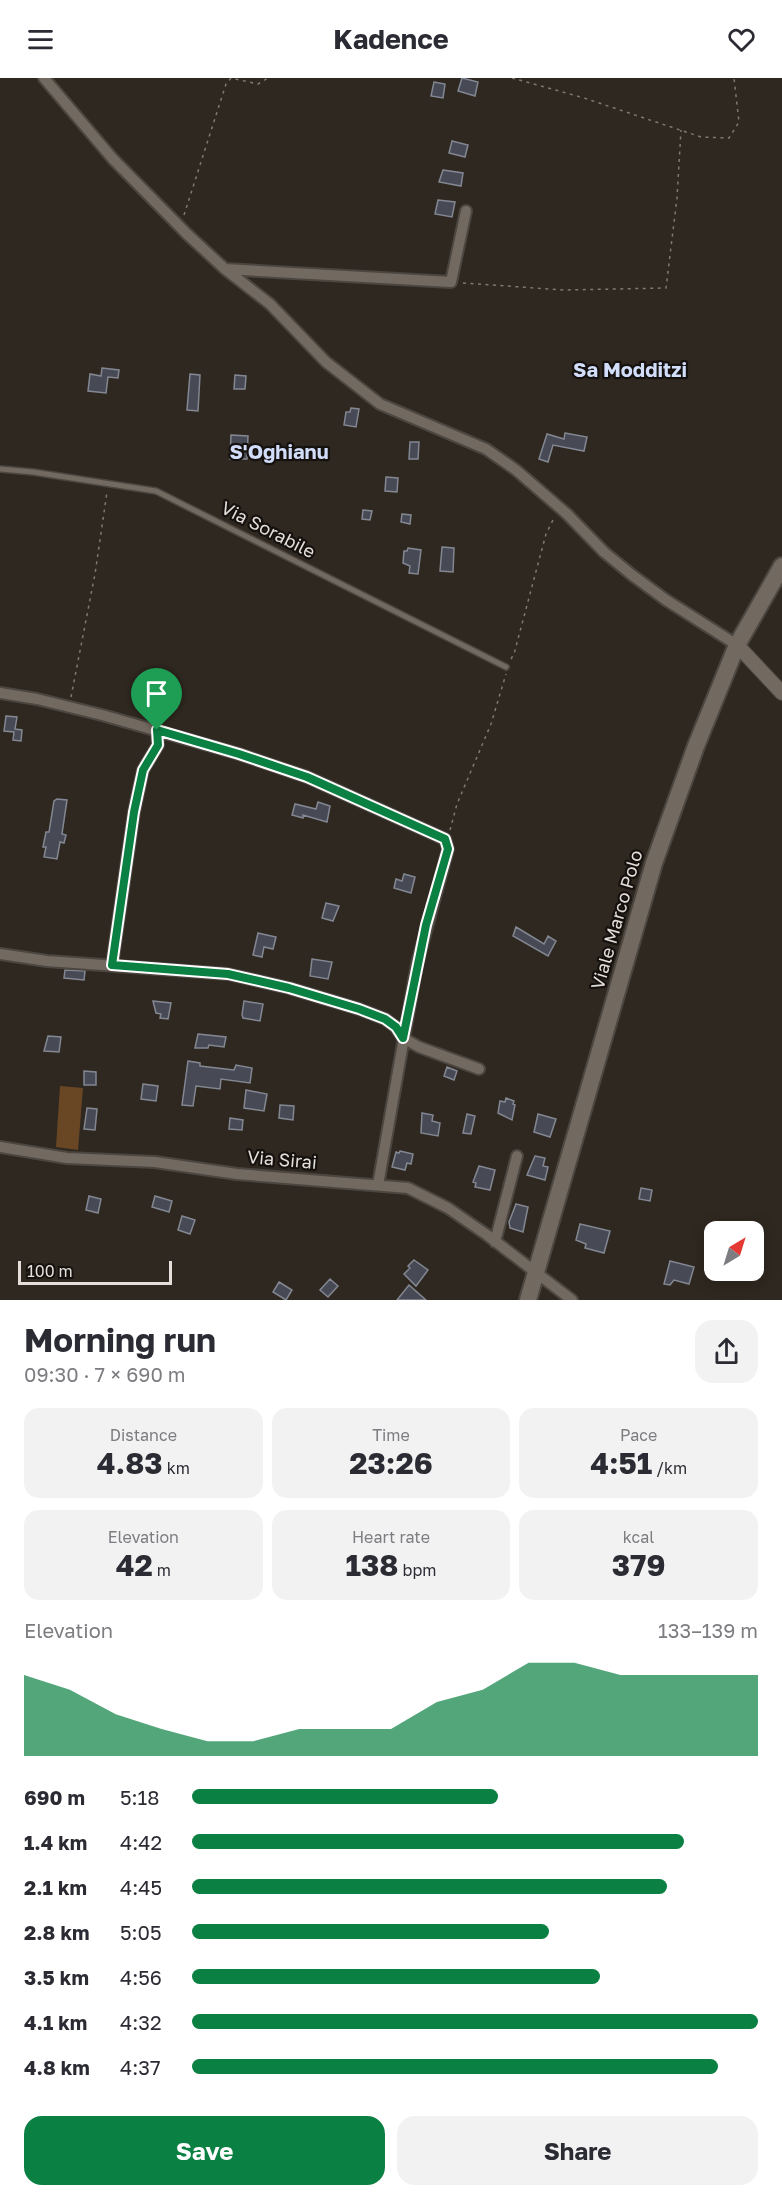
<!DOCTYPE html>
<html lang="en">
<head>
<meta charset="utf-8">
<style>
	body { margin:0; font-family:"Golos Text",sans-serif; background:#f2f2f3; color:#2b2b33; height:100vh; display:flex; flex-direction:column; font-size:22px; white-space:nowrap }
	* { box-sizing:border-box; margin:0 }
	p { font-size:20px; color:#7c7c81 }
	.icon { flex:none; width:33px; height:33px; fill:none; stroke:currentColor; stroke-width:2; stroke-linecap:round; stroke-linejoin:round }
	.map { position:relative; height:1222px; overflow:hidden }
	.drawer { display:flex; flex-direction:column; background:#fff; flex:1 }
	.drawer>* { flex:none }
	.needle { width:39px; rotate:38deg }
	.buttons { position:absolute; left:704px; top:1143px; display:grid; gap:12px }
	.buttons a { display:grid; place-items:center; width:60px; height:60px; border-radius:12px; background:#fff; box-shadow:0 3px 15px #0003; font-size:30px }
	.scale { position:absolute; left:18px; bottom:15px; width:154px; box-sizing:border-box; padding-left:6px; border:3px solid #e4dfda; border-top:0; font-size:16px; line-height:21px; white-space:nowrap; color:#e4dfda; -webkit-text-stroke:4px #15110e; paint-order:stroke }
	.pin { position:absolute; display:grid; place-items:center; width:51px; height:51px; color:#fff; margin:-62px -26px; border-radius:50% 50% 50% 0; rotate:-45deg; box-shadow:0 0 6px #0007 }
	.pin .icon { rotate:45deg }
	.round { display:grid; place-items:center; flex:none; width:63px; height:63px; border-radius:18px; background:#f2f2f3 }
	.overview { display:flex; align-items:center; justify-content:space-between; height:102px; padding:0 24px }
	h1 { font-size:33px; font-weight:700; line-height:45px }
	.stats { display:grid; grid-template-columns:repeat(3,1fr); gap:9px; height:102px; padding:6px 24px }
	.stats div { display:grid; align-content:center; border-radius:15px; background:#f2f2f3; text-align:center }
	.stats b { font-size:30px; font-weight:700 }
	.stats small { font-size:16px; font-weight:400 }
	.stats p { font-size:16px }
	.chart { height:168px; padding:12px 24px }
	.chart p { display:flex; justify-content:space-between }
	.chart svg { width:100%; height:108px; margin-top:6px; fill:#0b8043; opacity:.7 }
	.primary-button { display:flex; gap:12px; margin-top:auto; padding:12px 24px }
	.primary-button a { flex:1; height:69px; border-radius:18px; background:#0b8043; color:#fff; font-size:24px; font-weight:700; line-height:69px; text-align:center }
	.primary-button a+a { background:#f2f2f3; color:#2b2b33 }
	ul { padding:0 24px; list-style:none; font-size:20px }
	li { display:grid; grid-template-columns:96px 72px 1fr; align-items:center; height:45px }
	li i { height:15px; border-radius:8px; background:#0b8043 }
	header { display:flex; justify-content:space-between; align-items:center; height:78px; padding:0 24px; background:#fff; font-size:27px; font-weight:700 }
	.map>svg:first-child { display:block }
	.green { fill:#6a4724 }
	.building { fill:#474a54; stroke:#838792; stroke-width:1.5 }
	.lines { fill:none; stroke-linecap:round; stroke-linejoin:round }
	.service-casing { stroke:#4c4640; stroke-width:8 }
	.minor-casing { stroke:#4c4640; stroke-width:14 }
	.tertiary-casing { stroke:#4c4640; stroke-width:16 }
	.secondary-casing { stroke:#4c4640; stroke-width:20 }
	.path { stroke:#7f7972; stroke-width:1.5; stroke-dasharray:3 4.5; stroke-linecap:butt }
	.service { stroke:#726960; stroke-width:5 }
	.minor { stroke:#726960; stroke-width:10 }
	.tertiary { stroke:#726960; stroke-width:14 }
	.secondary { stroke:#726960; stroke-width:16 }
	.route-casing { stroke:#fff; stroke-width:12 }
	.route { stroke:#0b8043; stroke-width:8 }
	.labels { text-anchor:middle; stroke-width:4.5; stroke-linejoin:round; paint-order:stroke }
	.street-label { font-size:18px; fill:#e4dfda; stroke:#15110e }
	.neighbourhood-label { font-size:20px; font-weight:bold; fill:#d2ddf9; stroke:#15110e }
</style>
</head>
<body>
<header><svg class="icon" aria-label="menu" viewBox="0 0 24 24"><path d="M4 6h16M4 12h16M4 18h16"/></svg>Kadence<svg class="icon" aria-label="heart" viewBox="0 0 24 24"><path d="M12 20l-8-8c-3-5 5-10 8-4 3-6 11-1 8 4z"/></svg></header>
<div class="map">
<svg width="782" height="1222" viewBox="0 0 782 1222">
	<rect width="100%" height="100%" fill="#2f2820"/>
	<!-- green -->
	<path class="green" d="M60 1008 83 1010 78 1072 56 1069Z"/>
	<!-- building -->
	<path class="building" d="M462 0 478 4 475 18 458 13Z
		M434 4 445 6 443 20 431 18Z
		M452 63 468 67 465 79 449 75Z
		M443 92 463 95 461 108 439 104Z
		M438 122 455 124 452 139 435 136Z
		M102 290 119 292 118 300 108 299 106 315 88 313 90 296 101 298Z
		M190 296 200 297 198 333 187 332Z
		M235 297 246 298 245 311H234Z
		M351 330 359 331 356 349 344 347 346 334H350Z
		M565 355 587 359 584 373 553 367 548 384 539 381 547 356 564 361Z
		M231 357 248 358 247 381H230Z
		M410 364H419L418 381H409Z
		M386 399 398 400 397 414 385 413Z
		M363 432 372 433 370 442 362 441Z
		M402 436 411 437 410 446 401 444Z
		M442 469 454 470 453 494 440 493Z
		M408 470 421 472 418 496 409 495 410 488 403 485 404 473H407Z
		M6 638 17 639 15 651 22 652 21 663 13 662 14 654 4 653Z
		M57 721 67 722 62 756 66 757 64 765 60 764 57 781 44 779 46 769H43L46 754H49L54 723Z
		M318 724 330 728 327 744 303 737V740L292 737 295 726 316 731Z
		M404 796 415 799 411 815 394 810 396 801 402 803Z
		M326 825 339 828 333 843 322 840Z
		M516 849 544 866 548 858 556 863 548 878 513 858Z
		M258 855 276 859 273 871 264 869 262 879 253 877Z
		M312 881 332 884 328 901 310 898Z
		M65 892 85 893 84 902 64 900Z
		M153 923 171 925 168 941 160 940 161 936 156 935Z
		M244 923 263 926 260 943 243 940 242 937Z
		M198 956 226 959 224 969 209 967 208 970H195Z
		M48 958 61 959 59 974 44 973Z
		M188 983 200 985V988L234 992 236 987 252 990 250 1005 221 1001 220 1011 196 1008 193 1028 182 1027Z
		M447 989 457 993 454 1002 444 998Z
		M84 993 96 994V1007H84Z
		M143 1006 158 1008 156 1023 141 1021Z
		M246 1012 267 1016 264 1033 244 1030Z
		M506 1020 514 1023 513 1026 515 1027 512 1042 498 1035 500 1023 505 1024Z
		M280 1027 294 1028 293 1042 279 1040Z
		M87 1030 97 1031 95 1052 84 1051Z
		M422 1035 433 1037 432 1043 440 1045 438 1058 421 1055Z
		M467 1036 475 1038 471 1056 463 1055Z
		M538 1036 556 1041 550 1059 534 1054Z
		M230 1040 243 1042 242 1052 229 1051Z
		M400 1073 413 1076 411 1086 407 1085 405 1092 392 1089 396 1074 399 1075Z
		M535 1078 545 1080 543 1088 548 1089 545 1102 527 1097Z
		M479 1088 495 1092 490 1112 475 1109 476 1105 473 1104Z
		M641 1110 652 1112 650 1123 639 1121Z
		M89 1118 101 1121 98 1135 86 1132Z
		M155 1118 172 1123 169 1134 152 1129Z
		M516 1126 528 1129 523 1154 510 1150 509 1144Z
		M182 1138 195 1142 190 1156 178 1152Z
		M580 1146 610 1153 604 1175 585 1170 586 1166 576 1162Z
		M414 1182 428 1192 416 1208 404 1196 410 1190 408 1188Z
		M670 1183 694 1189 689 1206 674 1202 670 1207 664 1206Z
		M330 1201 338 1208 328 1219 320 1212Z
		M279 1204 292 1212 286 1222 273 1214Z
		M409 1207 426 1222H397Z"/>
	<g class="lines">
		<!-- service casing -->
		<g class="service-casing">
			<path id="service" d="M0 391 33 394 156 413 506 589"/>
		</g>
		<!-- minor casing -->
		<g class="minor-casing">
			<path id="minor" d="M44 0 113 81 187 156 225 191 270 226 326 284 380 326 486 371 516 392 567 436 604 474 632 497 666 522 737 567
				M225 191 451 204 466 133
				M0 615 37 621 102 637 239 676 307 699 445 761 448 771 417 886 378 1107
				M0 876 47 883 228 896 289 910 359 931 385 941 396 949 403 960 419 969 479 991
				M112 887 134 734 143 692 158 667 157 652
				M0 1069 67 1080 155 1084 237 1096 408 1110 448 1130 487 1157 572 1222
				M495 1164 517 1078"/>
		</g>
		<!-- tertiary casing -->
		<g class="tertiary-casing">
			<path id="tertiary" d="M737 567 782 615"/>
		</g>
		<!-- secondary casing -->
		<g class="secondary-casing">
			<path id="secondary" d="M528 1222 654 785 696 668 737 567 782 488"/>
		</g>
		<!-- path -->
		<path class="path" d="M512 0 584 20 701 59 729 60 739 44 734 0
			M184 137 226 6 231 0 258 6 268 0
			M463 205 564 212 666 210 677 120 681 52
			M511 581 514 576 546 456 554 440
			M71 619 95 496 107 414
			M450 752 457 726 491 646 506 596"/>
		<!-- service -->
		<use href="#service" class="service"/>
		<!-- minor -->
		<use href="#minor" class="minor"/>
		<!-- tertiary -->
		<use href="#tertiary" class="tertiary"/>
		<!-- secondary -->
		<use href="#secondary" class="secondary"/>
	</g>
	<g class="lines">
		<!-- route casing -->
		<g class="route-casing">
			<path id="route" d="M157 652 239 676 307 699 445 761 448 771 426 847 403 960 396 949 385 941 359 931 289 910 228 896 112 887 134 734 143 692 158 667Z"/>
		</g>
		<!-- route -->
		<use href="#route" class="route"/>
	</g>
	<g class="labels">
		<!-- street labels -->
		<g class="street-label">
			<text transform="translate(268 452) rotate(27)" y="6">Via Sorabile</text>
			<text transform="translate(617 842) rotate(-74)" y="6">Viale Marco Polo</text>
			<text transform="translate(282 1082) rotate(5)" y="6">Via Sirai</text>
		</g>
		<!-- neighbourhood labels -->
		<g class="neighbourhood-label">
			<text x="630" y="299">Sa Modditzi</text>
			<text x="279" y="381">S'Oghianu</text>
		</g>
	</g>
</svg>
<div class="buttons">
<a><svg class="needle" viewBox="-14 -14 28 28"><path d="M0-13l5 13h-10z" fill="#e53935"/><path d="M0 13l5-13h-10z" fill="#7c7c81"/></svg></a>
</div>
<div class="scale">100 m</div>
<div class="pin" style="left:157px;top:652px;background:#1e9e55"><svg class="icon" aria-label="arrive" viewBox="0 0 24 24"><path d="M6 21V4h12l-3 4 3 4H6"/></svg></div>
</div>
<section class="drawer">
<div class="overview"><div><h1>Morning run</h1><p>09:30 · 7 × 690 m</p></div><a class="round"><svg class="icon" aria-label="share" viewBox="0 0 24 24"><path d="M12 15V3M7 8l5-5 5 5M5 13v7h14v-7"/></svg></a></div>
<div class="stats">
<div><p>Distance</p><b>4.83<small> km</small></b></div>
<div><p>Time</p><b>23:26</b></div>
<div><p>Pace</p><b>4:51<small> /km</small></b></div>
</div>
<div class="stats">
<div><p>Elevation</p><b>42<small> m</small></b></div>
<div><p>Heart rate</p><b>138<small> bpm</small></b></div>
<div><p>kcal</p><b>379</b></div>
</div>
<div class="chart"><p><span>Elevation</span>133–139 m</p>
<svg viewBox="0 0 160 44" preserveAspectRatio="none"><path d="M0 44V11L10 17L20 27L30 33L40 38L50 38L60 33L70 33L80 33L90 22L100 17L110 6L120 6L130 11L140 11L150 11L160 11V44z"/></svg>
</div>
<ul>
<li><b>690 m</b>5:18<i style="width:54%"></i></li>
<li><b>1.4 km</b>4:42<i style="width:87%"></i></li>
<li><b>2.1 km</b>4:45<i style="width:84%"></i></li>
<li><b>2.8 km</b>5:05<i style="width:63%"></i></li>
<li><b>3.5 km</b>4:56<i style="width:72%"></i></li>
<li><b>4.1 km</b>4:32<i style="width:100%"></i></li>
<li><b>4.8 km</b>4:37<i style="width:93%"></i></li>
</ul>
<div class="primary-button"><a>Save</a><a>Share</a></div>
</section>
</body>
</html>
